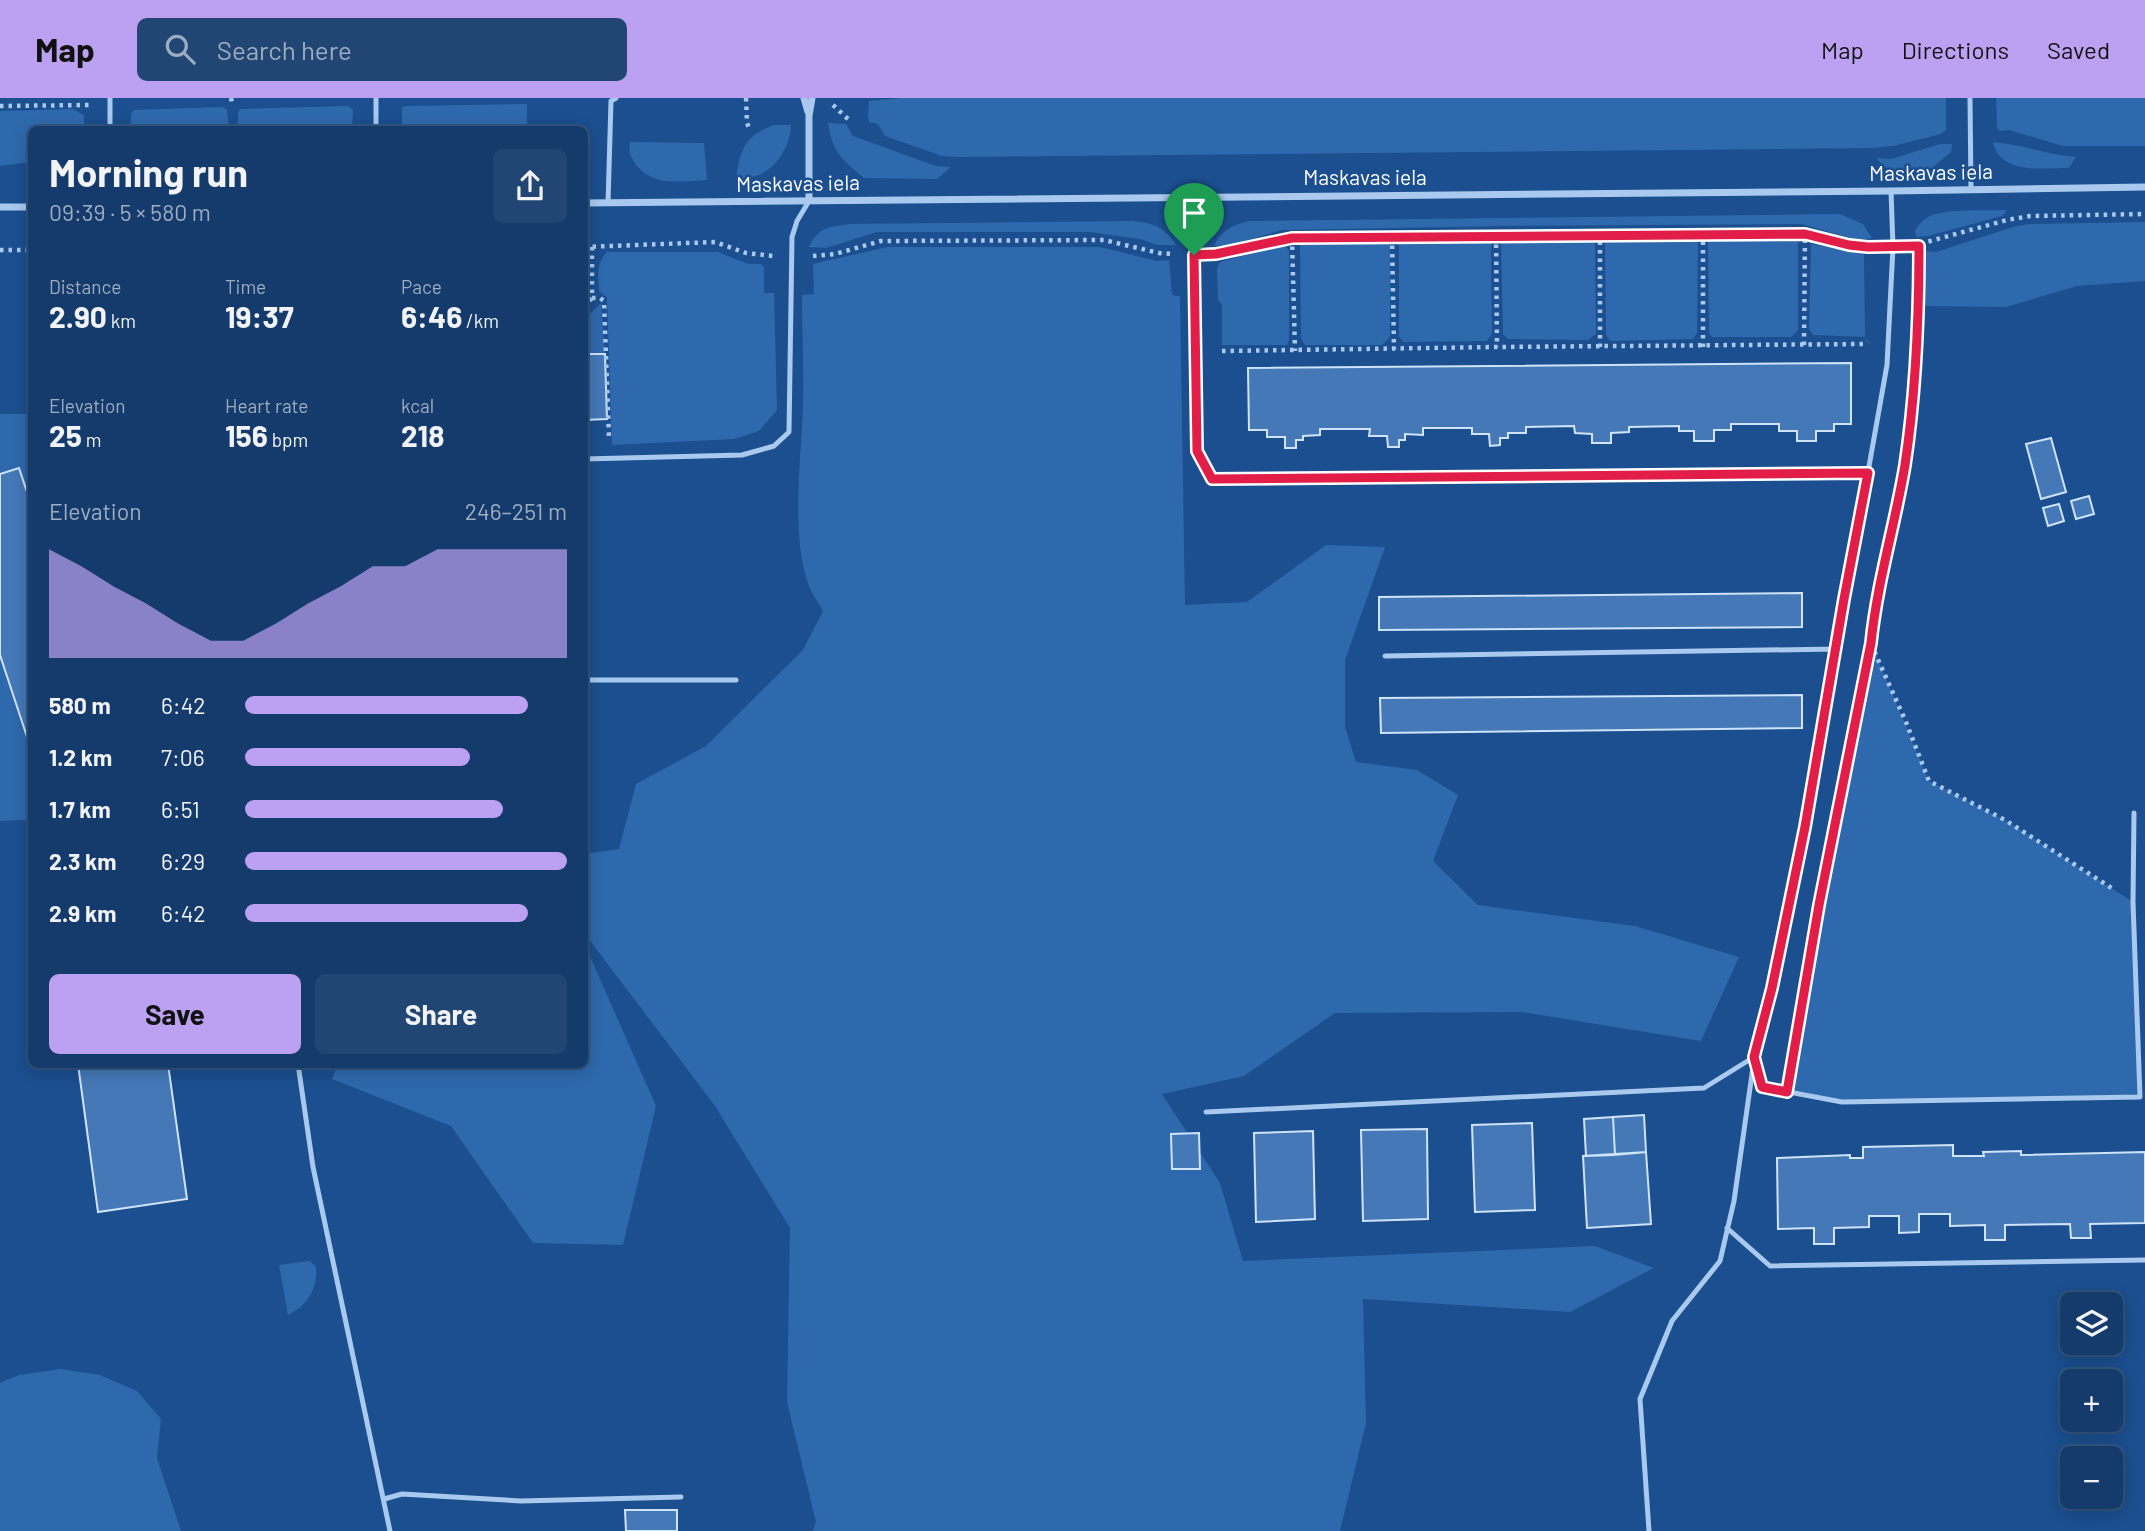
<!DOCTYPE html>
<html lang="en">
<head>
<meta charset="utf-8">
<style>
	body { margin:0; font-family:Barlow,sans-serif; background:#214673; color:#f1f3f6; height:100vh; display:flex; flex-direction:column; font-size:26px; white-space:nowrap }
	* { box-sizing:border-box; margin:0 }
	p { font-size:23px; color:#9dadc1 }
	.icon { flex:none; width:38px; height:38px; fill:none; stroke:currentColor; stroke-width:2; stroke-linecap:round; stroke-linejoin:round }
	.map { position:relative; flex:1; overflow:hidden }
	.sheet { position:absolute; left:28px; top:28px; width:560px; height:942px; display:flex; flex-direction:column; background:#143b6b; border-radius:10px; box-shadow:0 4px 18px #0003,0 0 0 2px #33557e }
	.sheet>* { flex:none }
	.buttons { position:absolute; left:2060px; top:1194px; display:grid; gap:14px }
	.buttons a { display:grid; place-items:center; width:63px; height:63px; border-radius:10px; background:#143b6b; box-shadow:0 4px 18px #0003,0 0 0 2px #33557e; font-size:35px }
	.pin { position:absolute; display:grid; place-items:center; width:60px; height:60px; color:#fff; margin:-72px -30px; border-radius:50% 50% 50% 0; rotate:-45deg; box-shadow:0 0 7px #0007 }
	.pin .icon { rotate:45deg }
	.round { display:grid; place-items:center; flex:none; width:74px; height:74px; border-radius:10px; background:#214673 }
	.overview { display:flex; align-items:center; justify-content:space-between; height:119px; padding:0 21px }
	h1 { font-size:38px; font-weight:700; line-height:52px }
	.metrics { display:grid; grid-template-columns:repeat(3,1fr); gap:10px; height:119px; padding:7px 21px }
	.metrics div { display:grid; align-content:center }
	.metrics b { font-size:30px; font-weight:700 }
	.metrics small { font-size:19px; font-weight:400 }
	.metrics p { font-size:19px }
	.chart { height:196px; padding:14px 21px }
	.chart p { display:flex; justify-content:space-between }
	.chart svg { width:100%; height:126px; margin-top:7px; fill:#bca0f2; opacity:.7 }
	.button { display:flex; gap:14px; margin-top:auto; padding:14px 21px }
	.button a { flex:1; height:80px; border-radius:10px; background:#bca0f2; color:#111; font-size:28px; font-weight:700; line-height:80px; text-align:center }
	.button a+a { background:#214673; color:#f1f3f6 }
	ul { padding:0 21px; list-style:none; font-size:23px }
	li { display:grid; grid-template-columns:112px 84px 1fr; align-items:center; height:52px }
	li i { height:18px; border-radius:9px; background:#bca0f2 }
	header { display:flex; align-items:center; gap:42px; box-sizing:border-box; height:98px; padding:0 35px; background:#bca0f2; color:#111 }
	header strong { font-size:33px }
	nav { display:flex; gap:38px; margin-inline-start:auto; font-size:24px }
	.search { width:490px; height:63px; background:#214673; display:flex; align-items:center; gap:18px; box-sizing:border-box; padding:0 24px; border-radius:10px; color:#9dadc1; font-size:26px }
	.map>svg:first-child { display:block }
	.green { fill:#2e69ad }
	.building { fill:#4478b7; stroke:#cfe3fa; stroke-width:2 }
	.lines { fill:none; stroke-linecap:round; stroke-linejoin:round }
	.path { stroke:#a9c9ee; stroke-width:4.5; stroke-dasharray:3.5 5; stroke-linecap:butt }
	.service { stroke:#a9c9ee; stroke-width:5 }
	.minor { stroke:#a9c9ee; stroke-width:7 }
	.route-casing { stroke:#fff; stroke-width:14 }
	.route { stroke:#e11d48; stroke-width:9 }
	.labels { text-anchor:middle; stroke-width:5; stroke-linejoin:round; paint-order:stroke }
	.street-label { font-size:21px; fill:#fff; stroke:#1b4f8f }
</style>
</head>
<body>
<header>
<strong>Map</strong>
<div class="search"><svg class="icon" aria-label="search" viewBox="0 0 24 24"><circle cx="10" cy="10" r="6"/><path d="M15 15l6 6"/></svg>Search here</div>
<nav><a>Map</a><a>Directions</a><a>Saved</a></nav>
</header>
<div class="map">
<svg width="2145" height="1433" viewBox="0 0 2145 1433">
	<rect width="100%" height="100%" fill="#1b4f8f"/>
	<!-- green -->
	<path class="green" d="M902 0H1946V32L1941 36 1893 48 1873 50 960 59 942 58 885 38 878 26 869 24 868 18 869 3Z
		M1996 0H2145V48H2063L2009 32 2000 33 1997 30Z
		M527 6V31H402V9L405 8Z
		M348 8 353 12 352 31H238V15L240 11Z
		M223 9 227 12 229 31H131V16L134 12Z
		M73 11 84 17V31L32 32 31 64 0 68V13Z
		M828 25 846 26 853 38 936 68 951 69 937 81 864 80C841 60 833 56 828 25Z
		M774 27H791C790 47 779 68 759 77 752 80 743 80 736 81 740 52 744 38 774 27Z
		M630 44 704 45 707 82C682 83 656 89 638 69 631 61 628 54 630 44Z
		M1993 44C2021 46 2047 57 2076 59L2069 70C2043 70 2000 77 1993 44Z
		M1940 46H1952L1951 54 1932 70 1894 72 1887 71 1876 60 1891 61Z
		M2007 112 2002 118 1928 138 1916 139 1915 132C1920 125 1925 120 1932 117 1953 110 1986 113 2007 112Z
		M1840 116 1863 126 1872 140 1858 142 1801 126 1505 128 1282 132 1234 146 1214 148C1222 131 1233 127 1250 123Z
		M1133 123C1153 125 1165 129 1176 147H1157L1140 141 1090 134H877L826 150 809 149C818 129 829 129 849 126Z
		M2145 124V183L2077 188 2006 209 1924 208V153L1936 154 2013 129 2029 126Z
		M1698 142 1697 235 1693 241 1610 243 1606 237 1605 143Z
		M1708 142H1798V232L1791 239H1712L1709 234Z
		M1595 144 1596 236 1588 242 1508 241 1503 236 1501 145Z
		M1491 145 1492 236 1487 243 1403 244 1399 238V146Z
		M1300 146H1390V239L1382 247H1305L1301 240Z
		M1811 146 1864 156 1865 239 1813 237 1809 231Z
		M1284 147 1289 152V242L1287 247H1222V207L1218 202 1217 170 1220 164Z
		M888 149H1100L1157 163 1169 162 1172 196 1175 198H1180L1185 507 1247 504 1326 447 1385 449 1345 562V629L1356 664 1417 672 1458 697 1433 763 1478 807 1635 828 1739 859 1701 943 1522 914 1335 915 1244 978 1162 996 1220 1085 1243 1163 1595 1148 1654 1170 1570 1214 1363 1201 1366 1325 1340 1433H813L816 1424 787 1304 790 1130 715 1008 585 836V756L619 751 636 686 706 648 803 552 823 513C818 504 811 495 808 485 791 439 801 360 803 309 804 272 802 234 802 197L814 196 813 167 816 165Z
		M607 154H718L748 166H761L764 170V195H774L777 312 759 333 734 341 612 347 607 200 599 193C598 178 596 165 607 154Z
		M601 205 605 256H585L584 222Z
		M0 316H31V409L19 370 0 376Z
		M1871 545 1929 683 2005 722 2133 804 2140 999 1842 1004 1787 994Z
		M0 557 31 654V727L25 722 0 723Z
		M585 847 656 1008 623 1147 533 1145 451 1028 332 981 338 966H584Z
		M310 1163 316 1169C318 1191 307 1208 288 1217L279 1167Z
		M60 1271 100 1277 137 1293 161 1321 157 1360 181 1433H0V1285L19 1277Z"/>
	<!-- building -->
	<path class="building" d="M584 256H605L607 321 584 322Z
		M1851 265V326H1834V333H1816V343H1797V333H1779V326H1731V332H1714V343H1694V333H1679V328L1629 329V334L1611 335V345H1592V336L1575 335 1574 328 1526 329V335H1508V340H1500V347L1490 348 1489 336H1472V330H1423V337L1405 336V342H1399V349H1388L1387 338H1369L1370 331H1320V337L1303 338V342H1296V350H1285V339H1267V332H1249L1248 270Z
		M2051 340 2066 394 2041 401 2026 346Z
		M19 370 32 409V654L0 557V376Z
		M2089 398 2094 416 2076 421 2071 403Z
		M2059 406 2064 423 2048 428 2043 410Z
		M1802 495V529L1379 532V499Z
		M1802 597V630L1381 635 1380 600Z
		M61 966H168L187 1101 98 1114 78 966 61 969Z
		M1644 1017 1646 1054 1615 1057 1613 1019Z
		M1613 1019 1615 1057 1586 1058 1584 1021Z
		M1532 1025 1535 1112 1475 1114 1472 1027Z
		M1427 1031 1428 1121 1363 1123 1361 1032Z
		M1313 1033 1315 1121 1256 1124 1254 1035Z
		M1199 1035 1200 1071H1172L1171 1036Z
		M1953 1047V1058H1984L1983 1054 2021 1053V1057L2145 1054V1125L2090 1126 2091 1140H2071L2070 1126 2005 1127V1142H1985V1127L1950 1128V1116H1919V1134L1899 1135V1118H1869V1129L1834 1130V1146H1814V1130L1778 1131 1777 1060 1850 1057V1060H1863V1049Z
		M1646 1054 1651 1126 1587 1130 1583 1058Z
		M625 1412H677V1433H626Z"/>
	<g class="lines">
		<!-- path -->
		<path class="path" d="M231 0 232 5
			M746 0 747 25 749 30
			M833 7 848 21
			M0 8 90 7
			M1496 138 1497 249
			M1392 139 1394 251
			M1292 140 1295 253
			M1912 148 2007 122 2030 118 2145 116
			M584 149 715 144 746 155 773 158
			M0 152H32
			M1215 156 1292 140 1805 136 1849 147 1872 149
			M813 158 835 156 881 143 1104 142 1159 155 1175 156
			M592 200H600L604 203 609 340
			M584 209 592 200V149
			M1804 247 1805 136
			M1600 249V137
			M1703 249V136
			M1222 253 1497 249 1864 246 1867 243
			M1871 546 1906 624 1929 683 2005 722 2113 791
			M1790 975 1819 807 1871 545C1877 485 1895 427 1905 367 1916 294 1920 221 1919 148"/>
		<!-- service -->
		<path class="service" d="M110 0V32
			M376 0V32
			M1970 0 1971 92
			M1891 93 1893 149 1887 267 1805 729 1772 890 1754 959 1762 989 1842 1004 2140 999 2133 804 2134 715
			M1194 99 1197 353 1212 381 1868 375
			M608 105 611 3 616 0
			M584 361 742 357 774 348 789 334 792 139 797 123 809 103
			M1385 558 1835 551
			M584 582H736
			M298 966 313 1069 390 1433
			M1206 1014 1704 990 1754 959
			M1727 1130 1770 1168 2145 1162
			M384 1401 402 1396 521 1403 681 1399
			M1649 1433 1640 1301 1672 1223 1720 1163 1734 1103 1754 962"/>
		<!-- minor -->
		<path class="minor" d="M804 0 808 14
			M809 103V18L812 0
			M584 105 1891 93 2145 89
			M0 109H32"/>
	</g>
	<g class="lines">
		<!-- route casing -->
		<g class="route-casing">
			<path id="route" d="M1805 136 1849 147 1868 149 1919 148C1919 221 1916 294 1905 367 1895 427 1877 485 1871 545L1819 807 1787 994 1762 989 1754 959 1772 890 1805 729 1844 501 1868 375 1212 381 1197 353 1194 157 1216 156 1292 140Z"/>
		</g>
		<!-- route -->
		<use href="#route" class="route"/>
	</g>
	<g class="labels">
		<!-- street labels -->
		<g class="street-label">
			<text transform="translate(1931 75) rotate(-1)" y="7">Maskavas iela</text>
			<text x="1365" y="87">Maskavas iela</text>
			<text transform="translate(798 86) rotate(-1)" y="7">Maskavas iela</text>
		</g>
	</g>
</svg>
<div class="buttons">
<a><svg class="icon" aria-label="layers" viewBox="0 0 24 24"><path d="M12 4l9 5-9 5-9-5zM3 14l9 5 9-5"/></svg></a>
<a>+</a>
<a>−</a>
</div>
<div class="pin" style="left:1194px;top:157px;background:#1e9e55"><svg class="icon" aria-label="arrive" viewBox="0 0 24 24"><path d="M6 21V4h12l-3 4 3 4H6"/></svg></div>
<section class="sheet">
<div class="overview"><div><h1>Morning run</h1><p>09:39 · 5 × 580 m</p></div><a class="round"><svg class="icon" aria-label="share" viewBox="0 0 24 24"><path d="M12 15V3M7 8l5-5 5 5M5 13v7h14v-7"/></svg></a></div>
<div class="metrics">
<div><p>Distance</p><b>2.90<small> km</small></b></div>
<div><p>Time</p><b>19:37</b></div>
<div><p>Pace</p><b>6:46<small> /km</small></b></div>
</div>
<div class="metrics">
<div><p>Elevation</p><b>25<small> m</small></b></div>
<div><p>Heart rate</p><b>156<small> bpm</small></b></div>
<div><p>kcal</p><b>218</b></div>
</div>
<div class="chart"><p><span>Elevation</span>246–251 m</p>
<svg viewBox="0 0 160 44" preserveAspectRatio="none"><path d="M0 44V6L10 12L20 19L30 25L40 32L50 38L60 38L70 32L80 25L90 19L100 12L110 12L120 6L130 6L140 6L150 6L160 6V44z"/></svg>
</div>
<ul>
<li><b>580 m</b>6:42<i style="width:88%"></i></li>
<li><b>1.2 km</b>7:06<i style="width:70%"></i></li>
<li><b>1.7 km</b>6:51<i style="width:80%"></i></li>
<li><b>2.3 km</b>6:29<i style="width:100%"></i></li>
<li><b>2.9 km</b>6:42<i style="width:88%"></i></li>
</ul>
<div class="button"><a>Save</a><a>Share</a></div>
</section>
</div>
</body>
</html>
